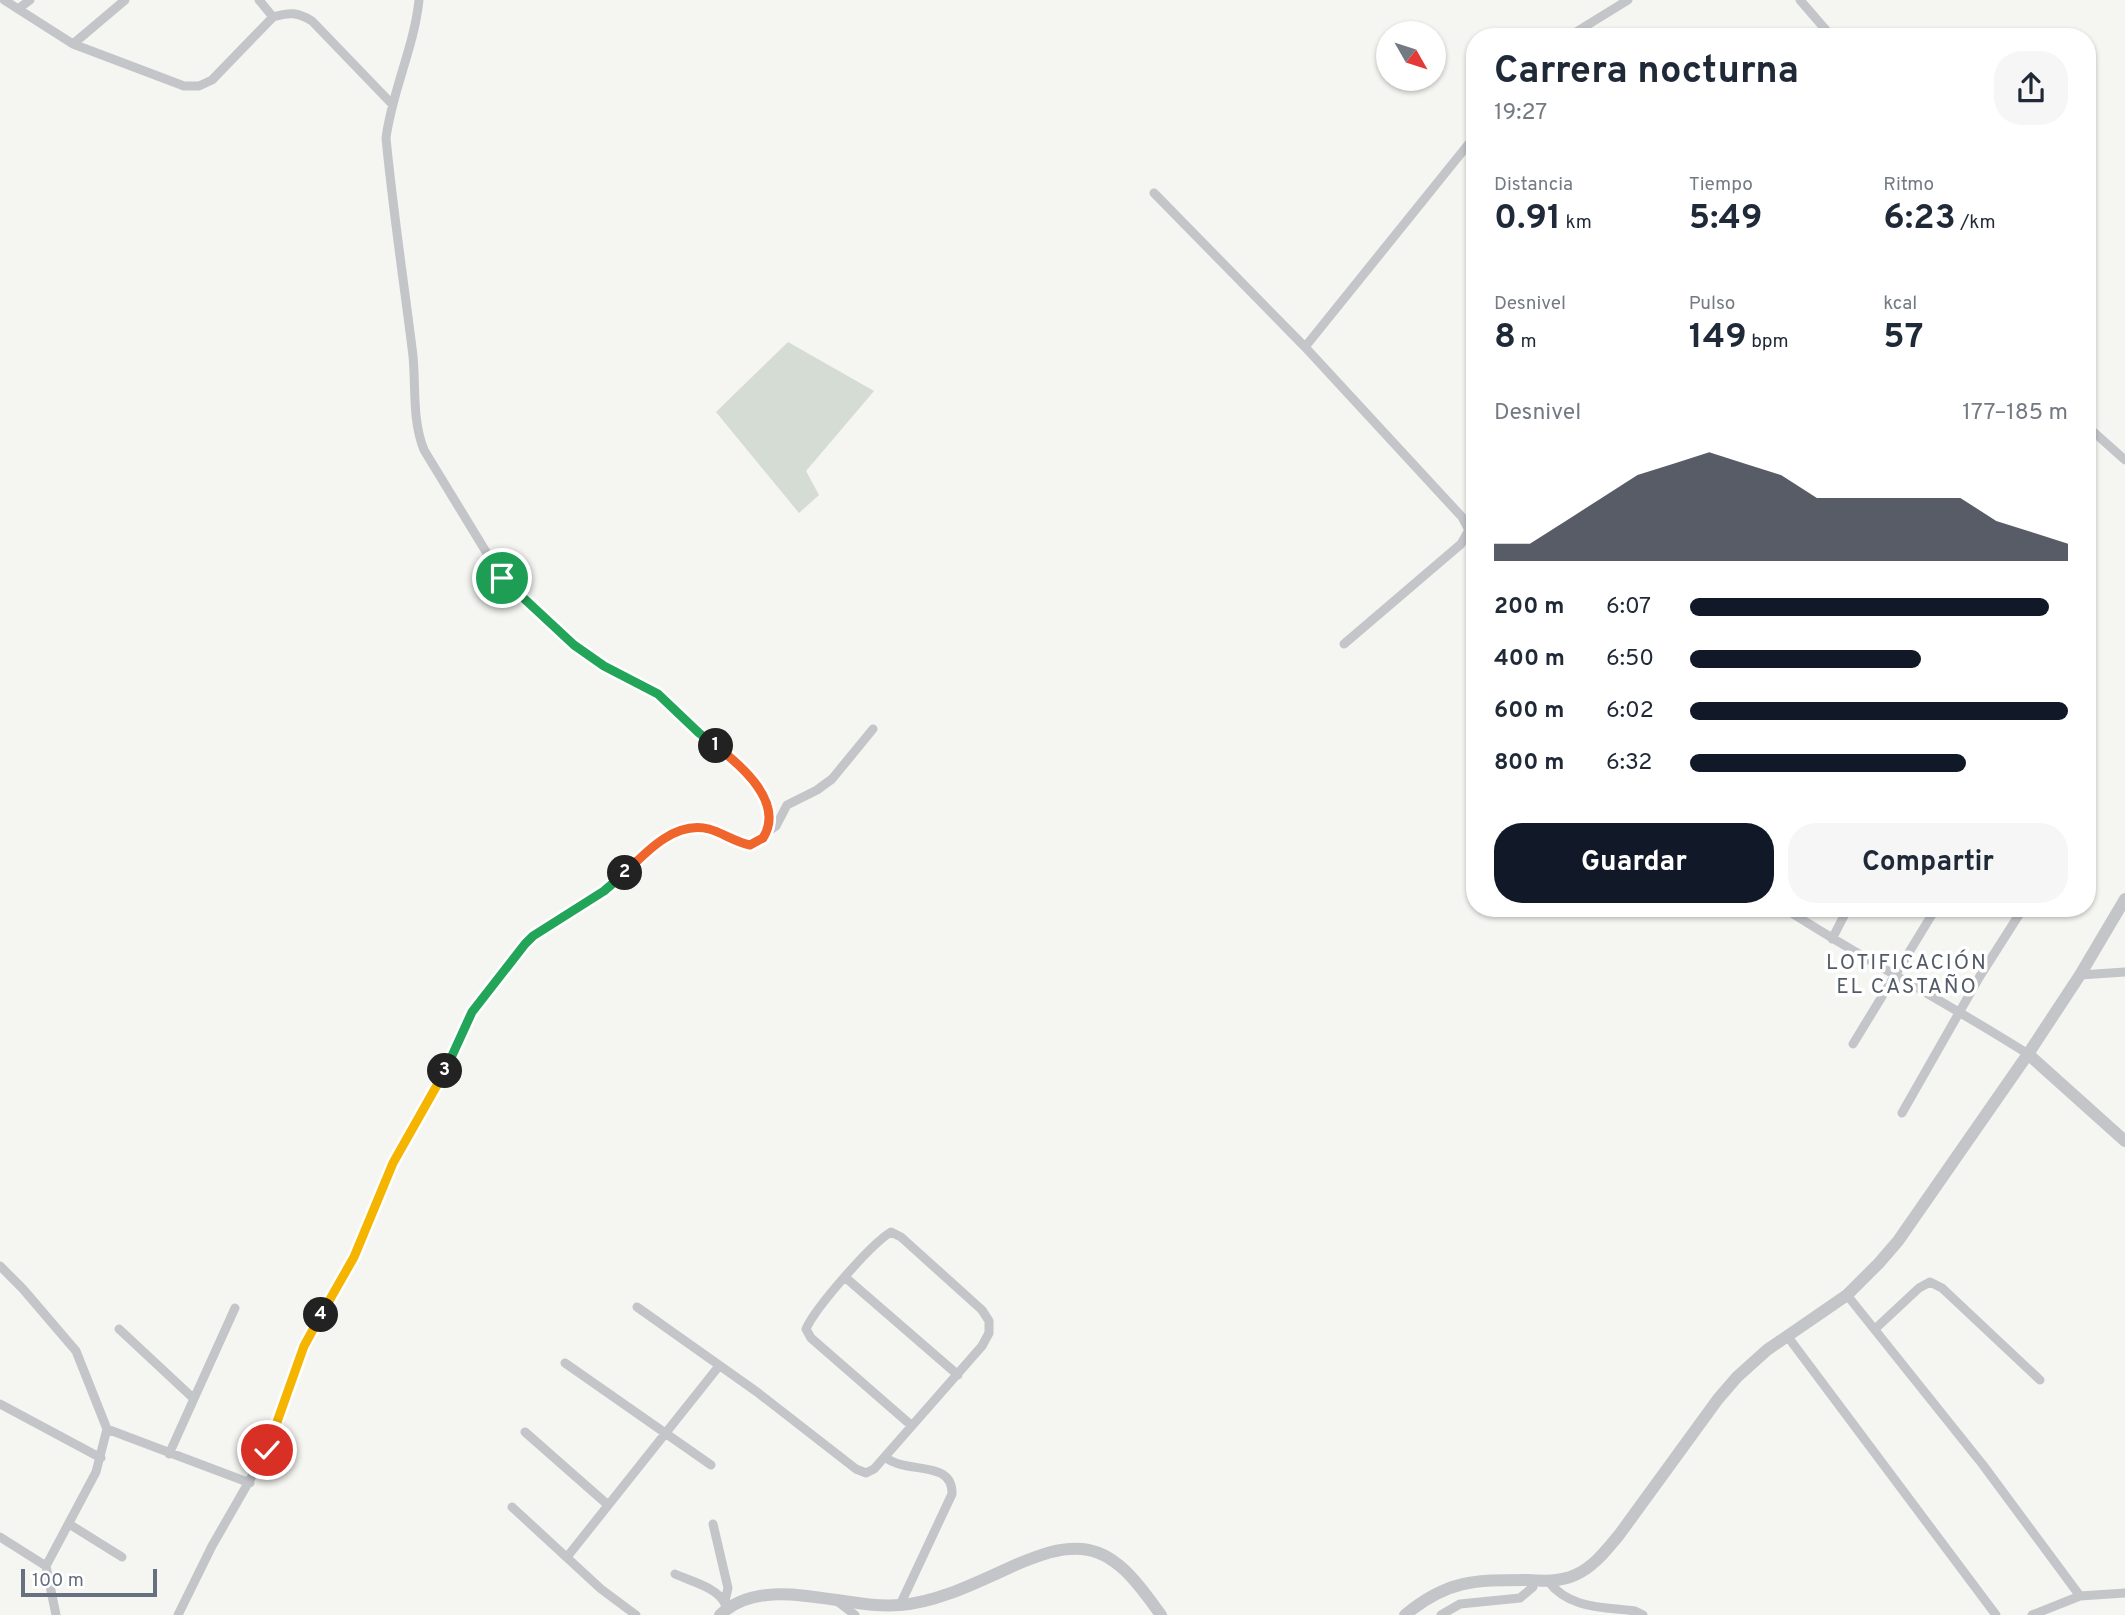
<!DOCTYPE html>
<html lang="es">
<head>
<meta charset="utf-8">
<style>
	body { margin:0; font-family:Overpass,sans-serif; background:#f6f6f7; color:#1f2937; height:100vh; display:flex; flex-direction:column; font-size:26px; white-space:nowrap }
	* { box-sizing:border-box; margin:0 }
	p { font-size:23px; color:#747a83 }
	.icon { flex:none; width:38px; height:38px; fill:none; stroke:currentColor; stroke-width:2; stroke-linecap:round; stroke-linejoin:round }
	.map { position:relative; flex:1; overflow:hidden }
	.sheet { position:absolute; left:1466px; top:28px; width:630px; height:889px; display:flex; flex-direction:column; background:#fff; border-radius:28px; box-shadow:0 2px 5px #0004 }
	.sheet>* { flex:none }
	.needle { width:46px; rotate:129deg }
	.controls { position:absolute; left:1376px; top:21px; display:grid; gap:14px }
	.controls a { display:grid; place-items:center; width:70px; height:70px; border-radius:50%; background:#fff; box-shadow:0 2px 5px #0004; font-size:35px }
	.scale { position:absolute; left:21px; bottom:18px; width:136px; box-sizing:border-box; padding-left:7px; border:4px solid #667081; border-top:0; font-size:19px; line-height:24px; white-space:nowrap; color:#667081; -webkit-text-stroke:5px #fff; paint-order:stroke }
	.pin { position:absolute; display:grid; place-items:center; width:60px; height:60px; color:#fff; margin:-30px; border:4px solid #fff; border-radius:50%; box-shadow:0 2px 7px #0007 }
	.km { position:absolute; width:35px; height:35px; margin:-18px; border-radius:50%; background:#222; color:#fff; font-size:19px; line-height:35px; text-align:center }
	.round { display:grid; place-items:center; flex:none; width:74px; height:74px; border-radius:28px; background:#f6f6f7 }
	.summary { display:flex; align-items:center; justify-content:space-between; height:119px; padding:0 28px }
	h1 { font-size:38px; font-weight:700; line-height:52px }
	.stats { display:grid; grid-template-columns:repeat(3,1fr); gap:10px; height:119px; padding:7px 28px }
	.stats div { display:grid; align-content:center }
	.stats b { font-size:35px; font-weight:700 }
	.stats small { font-size:19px; font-weight:400 }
	.stats p { font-size:19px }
	.chart { height:196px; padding:14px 28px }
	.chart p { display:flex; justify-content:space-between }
	.chart svg { width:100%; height:126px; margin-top:7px; fill:#111827; opacity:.7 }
	.action { display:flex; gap:14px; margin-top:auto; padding:14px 28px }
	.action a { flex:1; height:80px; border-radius:28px; background:#111827; color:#fff; font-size:28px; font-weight:700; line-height:80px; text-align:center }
	.action a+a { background:#f6f6f7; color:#1f2937 }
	ul { padding:0 28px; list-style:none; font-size:23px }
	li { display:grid; grid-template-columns:112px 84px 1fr; align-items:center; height:52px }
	li i { height:18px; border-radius:9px; background:#111827 }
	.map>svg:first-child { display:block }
	.green { fill:#d5dcd3 }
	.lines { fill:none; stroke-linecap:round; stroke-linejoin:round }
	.minor { stroke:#c3c5c9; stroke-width:9 }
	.tertiary { stroke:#c3c5c9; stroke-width:12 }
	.split-1-casing { stroke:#fff; stroke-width:14 }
	.split-2-casing { stroke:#fff; stroke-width:14 }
	.split-3-casing { stroke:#fff; stroke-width:14 }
	.split-4-casing { stroke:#fff; stroke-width:14 }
	.split-5-casing { stroke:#fff; stroke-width:14 }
	.split-1 { stroke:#22a559; stroke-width:9 }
	.split-2 { stroke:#f0652b; stroke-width:9 }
	.split-3 { stroke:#22a559; stroke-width:9 }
	.split-4 { stroke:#f5b400; stroke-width:9 }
	.split-5 { stroke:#f5b400; stroke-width:9 }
	.labels { text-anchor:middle; stroke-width:7; stroke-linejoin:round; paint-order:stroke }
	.neighbourhood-label { font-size:21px; letter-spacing:2px; fill:#535a67; stroke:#fff }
</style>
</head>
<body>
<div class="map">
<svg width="2125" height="1615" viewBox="0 0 2125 1615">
	<rect width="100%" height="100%" fill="#f5f5f2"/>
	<!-- green -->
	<path class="green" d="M788 342 874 391 806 471 819 495 799 513 716 412Z"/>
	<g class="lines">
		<!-- minor -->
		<path class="minor" d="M4 0 73 44 184 86H199L212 80 273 17C289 12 298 12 312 21L392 104
			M259 0 273 17
			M1800 0 1832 37
			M18 9 30 0
			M1568 37 1628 0
			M73 44 125 0
			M1154 193 1305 347 1462 517 1469 530 1461 544 1344 644
			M1305 347 1475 136
			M2088 427 2125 460
			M767 832 776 826 787 805 817 790 832 779 873 729
			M1784 908C1864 960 1948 1003 2028 1054
			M1832 939 1848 908
			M2080 975 2125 972
			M1853 1044 1936 908
			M1902 1113 1980 976 2022 910
			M0 1266 23 1289 76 1351 107 1429 96 1472 46 1566 56 1615
			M846 1278 958 1375
			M1847 1295 1983 1465 2080 1596
			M637 1307 757 1392 856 1469 866 1473 874 1469 982 1346 989 1333V1321L982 1310 901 1237 891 1232C871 1244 815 1308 806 1329L811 1338 912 1426
			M119 1329 193 1398
			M1875 1329 1919 1288 1930 1282 1942 1288 2040 1380
			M1788 1337 1996 1615
			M565 1363 711 1465
			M0 1404 101 1458
			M107 1429 250 1483
			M525 1432 608 1505
			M169 1454 235 1308
			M885 1457C907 1475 953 1459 952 1494L900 1605
			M512 1507 601 1589 636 1615
			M69 1524 122 1557
			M713 1524 728 1588 725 1601
			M0 1537 46 1566
			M567 1557 719 1366
			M675 1574C690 1581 719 1588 725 1604
			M1548 1581C1569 1609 1603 1607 1635 1611L1643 1615
			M837 1601 855 1615
			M178 1615 212 1546 267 1450 304 1346 354 1257 393 1162 433 1094 472 1012 525 944 533 936 604 891 655 844 669 835 702 827 749 845 763 838C771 826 772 813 766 800L741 767 699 733 658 694 593 658 574 645 502 578 424 450C412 420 416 388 413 356 404 283 393 211 386 138 392 91 414 48 419 0
			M1441 1615 1460 1604 1520 1598 1533 1587 1534 1580
			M2032 1615 2080 1596 2125 1593"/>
		<!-- tertiary -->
		<path class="tertiary" d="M2028 1054 2125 1141
			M720 1615C765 1572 844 1610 900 1605 941 1602 983 1579 1020 1563 1040 1555 1060 1547 1082 1549 1118 1552 1141 1588 1161 1615
			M1405 1615C1447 1580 1474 1580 1527 1580 1543 1581 1560 1582 1575 1575 1594 1567 1607 1549 1619 1535L1718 1399 1737 1377 1767 1350 1847 1295 1879 1263 1898 1241 2028 1054 2080 975 2125 899"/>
	</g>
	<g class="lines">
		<!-- split-1 casing -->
		<g class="split-1-casing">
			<path id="split-1" d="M502 578 574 645 604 666 658 694 699 733 716 746"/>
		</g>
		<!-- split-2 casing -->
		<g class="split-2-casing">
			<path id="split-2" d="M625 873C645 853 675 820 709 829 723 833 735 842 750 845L763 838C785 803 742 766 716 746"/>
		</g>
		<!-- split-3 casing -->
		<g class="split-3-casing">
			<path id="split-3" d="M445 1071 472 1012 525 944 533 936 604 891 625 873"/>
		</g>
		<!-- split-4 casing -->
		<g class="split-4-casing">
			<path id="split-4" d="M321 1315 354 1257 393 1163 445 1071"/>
		</g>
		<!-- split-5 casing -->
		<g class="split-5-casing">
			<path id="split-5" d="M267 1450 304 1346 321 1315"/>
		</g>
		<!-- split-1 -->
		<use href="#split-1" class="split-1"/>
		<!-- split-2 -->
		<use href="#split-2" class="split-2"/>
		<!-- split-3 -->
		<use href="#split-3" class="split-3"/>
		<!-- split-4 -->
		<use href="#split-4" class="split-4"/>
		<!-- split-5 -->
		<use href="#split-5" class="split-5"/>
	</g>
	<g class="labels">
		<!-- neighbourhood labels -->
		<g class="neighbourhood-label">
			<text x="1907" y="969">LOTIFICACIÓN<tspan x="1907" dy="24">EL CASTAÑO</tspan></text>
		</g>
	</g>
</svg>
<div class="controls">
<a><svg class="needle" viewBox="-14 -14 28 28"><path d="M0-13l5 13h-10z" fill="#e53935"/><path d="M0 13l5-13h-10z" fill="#747a83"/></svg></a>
</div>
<div class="scale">100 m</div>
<div class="pin" style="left:502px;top:578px;background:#1e9e55"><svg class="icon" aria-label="arrive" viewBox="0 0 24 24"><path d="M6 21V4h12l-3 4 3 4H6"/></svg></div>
<div class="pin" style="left:267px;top:1450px;background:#d93025"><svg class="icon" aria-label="check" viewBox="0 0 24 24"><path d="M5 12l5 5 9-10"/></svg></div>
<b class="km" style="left:716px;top:746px">1</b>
<b class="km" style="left:625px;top:873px">2</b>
<b class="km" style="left:445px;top:1071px">3</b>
<b class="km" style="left:321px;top:1315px">4</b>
<section class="sheet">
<div class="summary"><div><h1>Carrera nocturna</h1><p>19:27</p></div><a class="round"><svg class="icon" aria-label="share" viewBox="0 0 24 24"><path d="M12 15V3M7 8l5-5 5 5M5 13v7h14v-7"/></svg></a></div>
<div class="stats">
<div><p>Distancia</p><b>0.91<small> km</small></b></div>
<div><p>Tiempo</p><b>5:49</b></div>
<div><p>Ritmo</p><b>6:23<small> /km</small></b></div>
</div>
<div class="stats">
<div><p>Desnivel</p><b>8<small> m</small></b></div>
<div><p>Pulso</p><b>149<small> bpm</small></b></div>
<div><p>kcal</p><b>57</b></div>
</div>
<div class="chart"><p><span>Desnivel</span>177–185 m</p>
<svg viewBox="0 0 160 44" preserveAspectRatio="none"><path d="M0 44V38L10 38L20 30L30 22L40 14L50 10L60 6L70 10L80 14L90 22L100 22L110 22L120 22L130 22L140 30L150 34L160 38V44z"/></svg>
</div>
<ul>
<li><b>200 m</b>6:07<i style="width:95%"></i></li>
<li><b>400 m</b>6:50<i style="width:61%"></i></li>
<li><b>600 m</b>6:02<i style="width:100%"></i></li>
<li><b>800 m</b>6:32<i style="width:73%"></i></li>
</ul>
<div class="action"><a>Guardar</a><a>Compartir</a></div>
</section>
</div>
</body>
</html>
